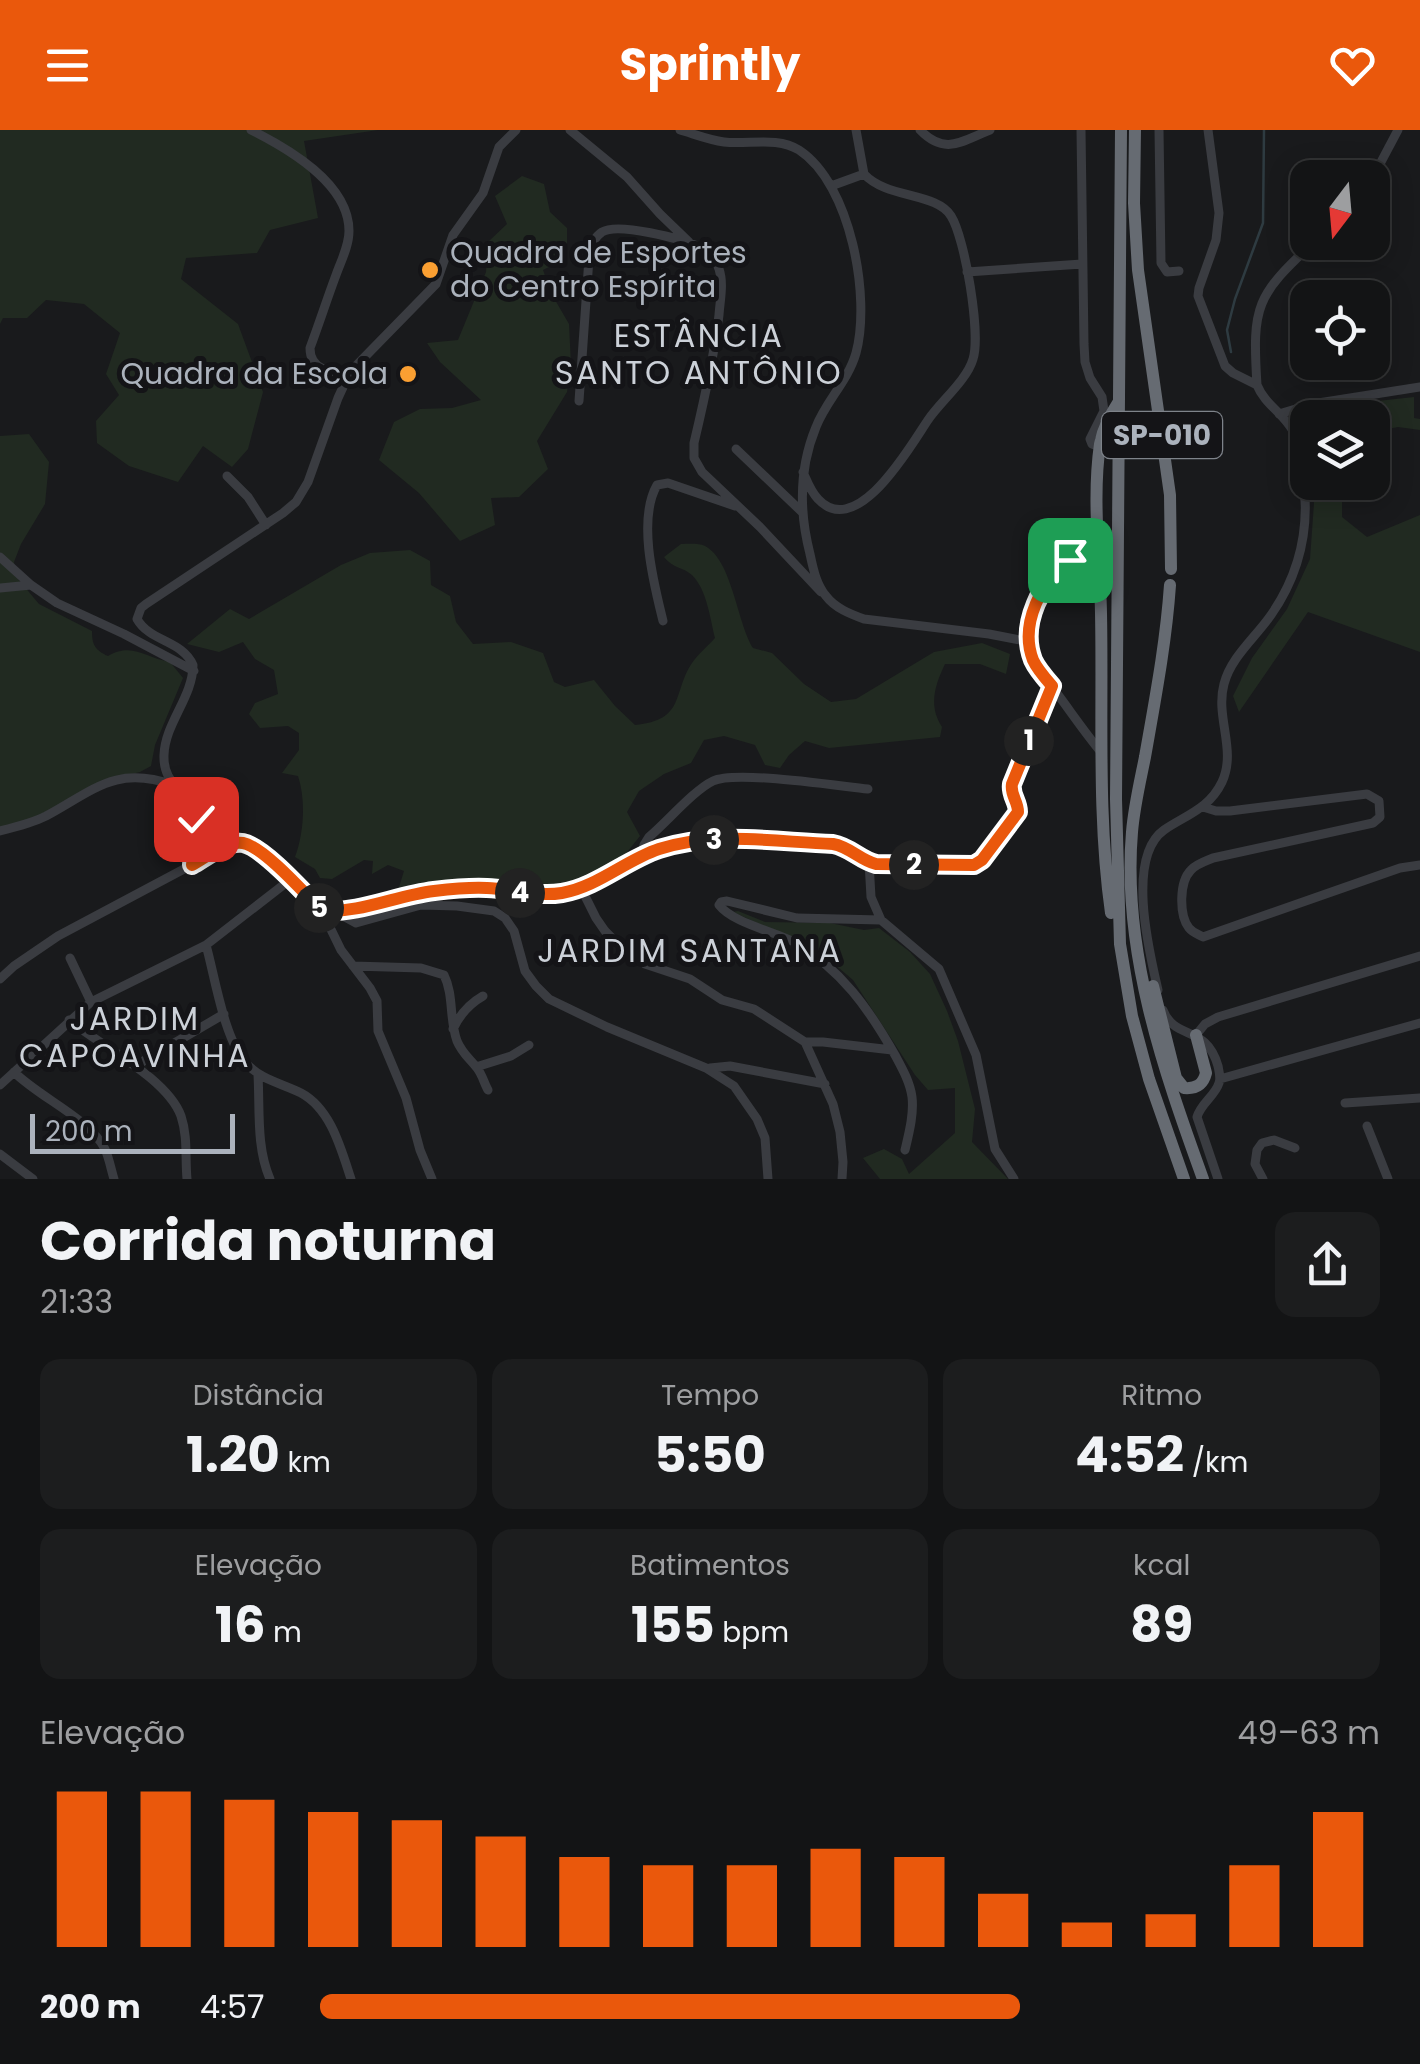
<!DOCTYPE html>
<html lang="pt">
<head>
<meta charset="utf-8">
<style>
	body { margin:0; font-family:Poppins,sans-serif; background:#1c1d1e; color:#f1f3f6; height:100vh; display:flex; flex-direction:column; font-size:38px; white-space:nowrap }
	* { box-sizing:border-box; margin:0 }
	p { font-size:32px; color:#9d9ea0 }
	.icon { flex:none; width:55px; height:55px; fill:none; stroke:currentColor; stroke-width:2; stroke-linecap:round; stroke-linejoin:round }
	.map { position:relative; height:1049px; overflow:hidden }
	.sheet { display:flex; flex-direction:column; background:#131415; flex:1 }
	.sheet>* { flex:none }
	.needle { width:65px; rotate:196deg }
	.tools { position:absolute; left:1290px; top:30px; display:grid; gap:20px }
	.tools a { display:grid; place-items:center; width:100px; height:100px; border-radius:20px; background:#131415; box-shadow:0 5px 25px #0003,0 0 0 2px #323334; font-size:50px }
	.scale { position:absolute; left:30px; bottom:25px; width:205px; box-sizing:border-box; padding-left:10px; border:5px solid #abb2bc; border-top:0; font-size:28px; line-height:35px; white-space:nowrap; color:#abb2bc; -webkit-text-stroke:8px #141417; paint-order:stroke }
	.pin { position:absolute; display:grid; place-items:center; width:85px; height:85px; color:#fff; margin:-42px; border-radius:20px; box-shadow:0 5px 15px #0006 }
	.km { position:absolute; width:50px; height:50px; margin:-25px; border-radius:50%; background:#222; color:#fff; font-size:28px; line-height:50px; text-align:center }
	.round { display:grid; place-items:center; flex:none; width:105px; height:105px; border-radius:20px; background:#1c1d1e }
	.head { display:flex; align-items:center; justify-content:space-between; height:170px; padding:0 40px }
	h1 { font-size:55px; font-weight:700; line-height:75px }
	.metrics { display:grid; grid-template-columns:repeat(3,1fr); gap:15px; height:170px; padding:10px 40px }
	.metrics div { display:grid; align-content:center; border-radius:20px; background:#1c1d1e; text-align:center }
	.metrics b { font-size:50px; font-weight:700 }
	.metrics small { font-size:28px; font-weight:400 }
	.metrics p { font-size:28px }
	.chart { height:280px; padding:20px 40px }
	.chart p { display:flex; justify-content:space-between }
	.chart svg { width:100%; height:180px; margin-top:10px; stroke:#ea580c; stroke-width:6 }
	ul { padding:0 40px; list-style:none; font-size:32px }
	li { display:grid; grid-template-columns:160px 120px 1fr; align-items:center; height:75px }
	li i { height:25px; border-radius:12px; background:#ea580c }
	header { display:flex; justify-content:space-between; align-items:center; height:130px; padding:0 40px; background:#ea580c; color:#fff; font-size:45px; font-weight:700 }
	.map>svg:first-child { display:block }
	.green { fill:#212a21 }
	.lines { fill:none; stroke-linecap:round; stroke-linejoin:round }
	.stream { stroke:#2e3b41; stroke-width:2.5 }
	.minor { stroke:#3a3c41; stroke-width:9 }
	.highway { stroke:#666b72; stroke-width:12 }
	.route-casing { stroke:#fff; stroke-width:20 }
	.route { stroke:#ea580c; stroke-width:12 }
	.poi-dot { fill:#fa9f32; stroke:#141417; stroke-width:4 }
	.labels { text-anchor:middle; stroke-width:10; stroke-linejoin:round; paint-order:stroke }
	.shield { fill:#141417; stroke:#7e838a; stroke-width:2.5 }
	.shield-label { font-size:28px; font-weight:bold; fill:#abb2bc }
	.poi-label { font-size:30px; fill:#abb2bc; stroke:#141417; text-anchor:start }
	.neighbourhood-label { font-size:32px; letter-spacing:2.5px; fill:#ccd1d8; stroke:#141417 }
</style>
</head>
<body>
<header><svg class="icon" aria-label="menu" viewBox="0 0 24 24"><path d="M4 6h16M4 12h16M4 18h16"/></svg>Sprintly<svg class="icon" aria-label="heart" viewBox="0 0 24 24"><path d="M12 20l-8-8c-3-5 5-10 8-4 3-6 11-1 8 4z"/></svg></header>
<div class="map">
<svg width="1420" height="1049" viewBox="0 0 1420 1049">
	<rect width="100%" height="100%" fill="#191a1c"/>
	<!-- green -->
	<path class="green" d="M0 0H378L304 11 318 88 270 100 257 123 186 128 181 149 238 194 263 262 248 319 232 337 203 316 178 352 129 336 97 313 96 291 119 265 106 244 120 203 84 174 46 170 27 188H3L0 194Z
		M522 46 544 54 550 82 567 98V128L543 140 551 163 569 194 571 235 567 262 537 311 548 339 519 367 491 368 495 395 460 411 419 363 379 330 394 292 420 279 452 278 481 270 440 232 427 213 458 210 486 142 488 112 507 94 495 66Z
		M1414 267V288L1420 289V300L1398 297 1373 302 1372 288 1311 287 1341 275Z
		M29 304 49 332 45 374 21 414 14 432 18 449 39 474 92 501C92 515 95 520 108 526 133 512 145 528 170 532L183 548 155 615 151 636 140 642 111 649 33 690 0 698V306Z
		M1311 353H1342V387L1367 407 1420 385V522L1308 482 1239 582 1233 566 1252 528 1287 479 1310 429 1314 373Z
		M681 414C688 414 699 413 705 416 732 430 737 492 753 518L772 523 804 554 831 572 856 569 934 522 982 513 1010 524 1006 544 980 534H945C935 555 928 576 942 597L940 607 829 618 805 611 789 625 780 638 765 635 755 615 724 606 704 610 691 633 664 644 639 661 627 682 640 706 620 731 592 746 579 757 543 762 430 755 396 767 404 741 388 735 372 744 373 731 364 730 332 749 320 748 315 739 295 727C304 703 306 670 298 646L282 643 299 620V603L288 596 260 598 249 584 255 573 278 564 274 540 255 529 243 512 219 522 187 514 230 479 249 489 341 435 370 423 410 420 430 431 431 455 450 466 456 492 473 514 511 512 543 523 554 552 565 557 594 550 615 576 635 595C686 590 672 563 692 533 698 524 708 516 715 508 710 488 707 460 692 445 683 437 672 438 664 427Z
		M738 781 765 792 830 793 864 800 879 798 910 822 930 844 947 881 958 911 975 979 972 1012 1008 1049H880L863 1028 884 1019 902 1029 909 1044 955 1003V958L928 960 915 945 853 850 819 821 733 782Z"/>
	<g class="lines">
		<!-- stream -->
		<path class="stream" d="M1231 222 1227 200 1235 169 1263 93 1264 0"/>
		<!-- minor -->
		<path class="minor" d="M251 0C287 18 349 53 349 101 349 116 341 131 336 145 327 169 319 194 310 218 310 241 332 243 350 242
			M570 0 627 47 660 84 689 112
			M680 0C694 4 709 10 724 12 748 15 777 6 799 20 851 54 871 168 856 223 848 251 826 271 816 297 799 338 799 381 810 424 813 438 816 454 826 466 835 478 850 484 864 489L989 504 1030 512
			M856 0 864 44
			M920 0C945 26 962 11 990 0
			M1081 0 1084 214 1085 232 1090 248 1102 267 1104 281 1090 309 1092 314 1100 317
			M1159 0 1161 133 1167 142 1179 141
			M1208 0 1219 83 1216 110 1199 158 1198 166 1225 236 1233 243 1257 255
			M1372 49 1398 0
			M831 56 864 44
			M967 142 1082 134
			M579 271 589 128C590 118 593 108 602 102 618 92 682 109 699 117 708 122 716 129 719 139 724 153 720 170 719 185 714 228 704 271 694 313V328L702 342 760 397 821 462
			M1279 284 1312 274 1420 257
			M736 319 802 382
			M803 342C807 351 811 362 818 369 857 411 911 315 928 290 941 271 967 250 973 229 981 204 965 108 951 86 936 62 887 69 864 44
			M227 346 248 367 266 395
			M1097 419C1085 423 1073 427 1062 435 1039 455 1022 497 1032 527 1037 542 1050 554 1059 566 1073 585 1086 604 1101 622
			M0 427 31 455 57 473 124 504 194 541
			M0 458 31 455
			M663 491C654 454 637 390 657 355L668 353 735 376
			M1203 677 1216 681H1230L1367 664 1379 671 1380 687 1373 693 1213 728C1206 731 1196 734 1191 740 1179 752 1179 785 1189 798 1193 803 1198 804 1203 807L1400 738 1420 735
			M0 701C16 697 32 693 46 686 94 660 116 635 173 655
			M642 725 644 715 649 707C667 692 694 660 713 651 735 640 838 656 868 659
			M869 732 871 767 881 790 939 839 976 925 995 1019 1014 1049
			M191 735C193 718 200 695 193 679 183 657 163 654 164 625 165 593 193 567 193 535 182 510 150 512 137 489L141 478 146 474 283 383 296 372 308 352 338 268 350 242 436 154 453 105 483 63 499 17 516 0
			M581 758 596 788 605 801 614 810 645 834 690 849 722 870 754 879 805 912 833 974 840 1002 843 1032 842 1049
			M322 781C361 783 395 766 434 762 451 759 470 757 487 758 515 759 541 768 570 761 600 754 628 730 659 719 714 701 776 712 833 715 850 717 860 730 877 734L974 735 982 729 1017 686C1020 674 1010 666 1011 654L1051 556
			M342 782 345 787 356 793 421 775 457 776 494 781 505 788 514 801 525 841 536 856 549 869 607 897 706 938 734 956 757 989 765 1008 768 1049
			M881 790 797 788 727 771 721 772 719 775C733 793 773 801 794 812 841 839 869 879 895 925 902 938 910 952 912 967 914 984 909 1003 905 1020
			M206 815C215 847 224 909 246 933 261 950 281 953 301 963 331 979 341 1019 351 1049
			M70 828 91 872
			M353 836 421 838 444 845C454 865 449 889 457 911 462 923 469 928 477 938 482 944 484 953 488 960
			M0 849 14 836 58 806 231 714 243 713 254 719 291 749 322 781 341 820 370 858 377 871 378 901 406 968 420 1020 432 1049
			M1158 860C1149 821 1126 727 1164 700 1186 685 1209 679 1222 652 1237 620 1215 587 1224 554 1231 527 1255 508 1271 485 1301 442 1311 392 1302 340 1300 328 1299 314 1294 303 1285 284 1265 275 1257 255 1252 175 1256 166 1314 112
			M1163 880C1175 911 1206 894 1218 936 1219 941 1221 948 1219 953 1215 966 1201 973 1197 987L1218 1049
			M69 890C101 916 167 948 181 986 188 1007 185 1028 187 1049
			M453 899C460 884 469 874 483 866
			M1196 905 1205 894 1218 887 1420 826
			M805 912H823L892 920
			M135 936 224 884
			M476 937 511 926 529 915
			M710 938 730 936 825 954
			M14 942C40 968 89 988 105 1019 109 1028 111 1039 114 1049
			M258 945C260 979 256 1017 270 1049
			M1220 949 1420 893
			M0 955 91 872 206 815 291 749
			M1345 973 1420 968
			M1367 996 1388 1049
			M0 1024 33 1049
			M1263 1049 1255 1034 1257 1020 1262 1013 1274 1010 1295 1018"/>
		<!-- highway -->
		<path class="highway" d="M1121 0 1116 669 1120 814 1132 886 1149 949 1184 1049
			M1135 0 1134 73 1138 140 1170 365 1171 439
			M1170 455C1166 513 1155 570 1145 627 1140 652 1134 677 1132 702 1122 820 1163 939 1203 1049
			M1111 783C1097 684 1103 583 1101 483 1100 428 1092 369 1100 314 1103 298 1110 286 1118 273
			M1153 856 1176 948 1184 958C1196 959 1203 955 1206 943L1196 905"/>
	</g>
	<g class="lines">
		<!-- route casing -->
		<g class="route-casing">
			<path id="route" d="M196 689 192 735C205 728 227 710 243 713 264 717 306 765 322 781 361 783 395 766 434 761 451 759 470 757 487 758 513 759 536 767 562 763 597 757 626 730 659 719 714 701 776 712 833 714 850 717 860 730 876 734L974 735 982 730 1018 682C1018 671 1010 665 1012 654L1052 556C1045 548 1037 539 1033 530 1019 494 1042 450 1070 430"/>
		</g>
		<!-- route -->
		<use href="#route" class="route"/>
	</g>
	<!-- markers -->
	<g class="poi-dot">
		<circle cx="430" cy="140" r="10"/>
		<circle cx="408" cy="244" r="10"/>
	</g>
	<g class="labels">
		<!-- shield labels -->
		<rect class="shield" x="1102" y="282" width="120" height="46" rx="8"/>
		<g class="shield-label">
			<text x="1162" y="315">SP-010</text>
		</g>
		<!-- poi labels -->
		<g class="poi-label">
			<text x="450" y="133">Quadra de Esportes<tspan x="450" dy="34">do Centro Espírita</tspan></text>
			<text x="388" y="254" text-anchor="end">Quadra da Escola</text>
		</g>
		<!-- neighbourhood labels -->
		<g class="neighbourhood-label">
			<text x="699" y="217">ESTÂNCIA<tspan x="699" dy="37">SANTO ANTÔNIO</tspan></text>
			<text x="690" y="832">JARDIM SANTANA</text>
			<text x="135" y="900">JARDIM<tspan x="135" dy="37">CAPOAVINHA</tspan></text>
		</g>
	</g>
</svg>
<div class="tools">
<a><svg class="needle" viewBox="-14 -14 28 28"><path d="M0-13l5 13h-10z" fill="#e53935"/><path d="M0 13l5-13h-10z" fill="#9d9ea0"/></svg></a>
<a><svg class="icon" aria-label="locate" viewBox="0 0 24 24"><circle cx="12" cy="12" r="6"/><path d="M12 2v4M12 18v4M2 12h4M18 12h4"/></svg></a>
<a><svg class="icon" aria-label="layers" viewBox="0 0 24 24"><path d="M12 4l9 5-9 5-9-5zM3 14l9 5 9-5"/></svg></a>
</div>
<div class="scale">200 m</div>
<div class="pin" style="left:1070px;top:430px;background:#1e9e55"><svg class="icon" aria-label="arrive" viewBox="0 0 24 24"><path d="M6 21V4h12l-3 4 3 4H6"/></svg></div>
<div class="pin" style="left:196px;top:689px;background:#d93025"><svg class="icon" aria-label="check" viewBox="0 0 24 24"><path d="M5 12l5 5 9-10"/></svg></div>
<b class="km" style="left:1029px;top:611px">1</b>
<b class="km" style="left:914px;top:735px">2</b>
<b class="km" style="left:714px;top:710px">3</b>
<b class="km" style="left:520px;top:763px">4</b>
<b class="km" style="left:319px;top:778px">5</b>
</div>
<section class="sheet">
<div class="head"><div><h1>Corrida noturna</h1><p>21:33</p></div><a class="round"><svg class="icon" aria-label="share" viewBox="0 0 24 24"><path d="M12 15V3M7 8l5-5 5 5M5 13v7h14v-7"/></svg></a></div>
<div class="metrics">
<div><p>Distância</p><b>1.20<small> km</small></b></div>
<div><p>Tempo</p><b>5:50</b></div>
<div><p>Ritmo</p><b>4:52<small> /km</small></b></div>
</div>
<div class="metrics">
<div><p>Elevação</p><b>16<small> m</small></b></div>
<div><p>Batimentos</p><b>155<small> bpm</small></b></div>
<div><p>kcal</p><b>89</b></div>
</div>
<div class="chart"><p><span>Elevação</span>49–63 m</p>
<svg viewBox="0 0 160 44" preserveAspectRatio="none"><path d="M5 44V6M15 44V6M25 44V8M35 44V11M45 44V13M55 44V17M65 44V22M75 44V24M85 44V24M95 44V20M105 44V22M115 44V31M125 44V38M135 44V36M145 44V24M155 44V11"/></svg>
</div>
<ul>
<li><b>200 m</b>4:57<i style="width:66%"></i></li>
</ul>
</section>
</body>
</html>
